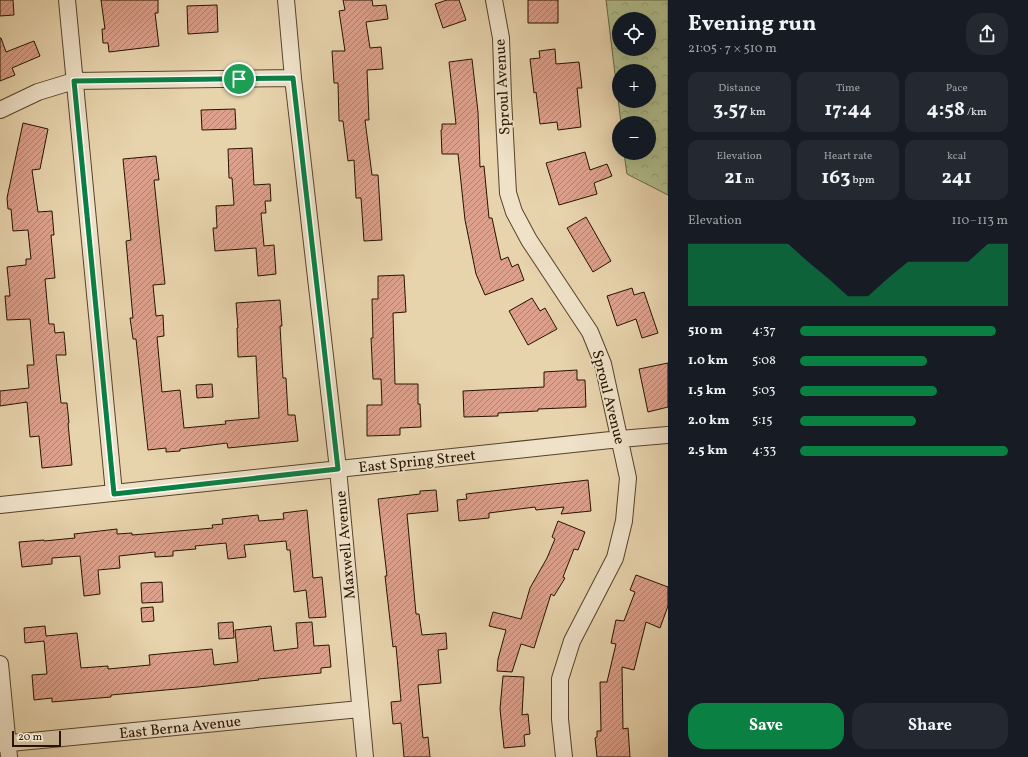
<!DOCTYPE html>
<html lang="en">
<head>
<meta charset="utf-8">
<style>
	body { margin:0; font-family:Vollkorn,serif; background:#242831; color:#f1f3f6; height:100vh; display:flex; flex-direction:column; font-size:15px; white-space:nowrap }
	* { box-sizing:border-box; margin:0 }
	p { font-size:13px; color:#9ea1a6 }
	.icon { flex:none; width:22px; height:22px; fill:none; stroke:currentColor; stroke-width:2; stroke-linecap:round; stroke-linejoin:round }
	.map { position:relative; flex:1; overflow:hidden }
	.panel { display:flex; flex-direction:column; background:#171b24; width:360px }
	.panel>* { flex:none }
	.fabs { position:absolute; left:612px; top:12px; display:grid; gap:8px }
	.fabs a { display:grid; place-items:center; width:44px; height:44px; border-radius:50%; background:#171b24; box-shadow:0 4px 16px #0002; font-size:20px }
	.scale { position:absolute; left:12px; bottom:10px; width:49px; box-sizing:border-box; padding-left:4px; border:2px solid #261300; border-top:0; font-size:11px; line-height:14px; white-space:nowrap; color:#261300; -webkit-text-stroke:3px #efe2c9; paint-order:stroke }
	.pin { position:absolute; display:grid; place-items:center; width:34px; height:34px; color:#fff; margin:-17px; border:2px solid #fff; border-radius:50%; box-shadow:0 1px 4px #0007 }
	.round { display:grid; place-items:center; flex:none; width:42px; height:42px; border-radius:16px; background:#242831 }
	.summary { display:flex; align-items:center; justify-content:space-between; height:68px; padding:0 20px }
	h1 { font-size:22px; font-weight:700; line-height:30px }
	.figures { display:grid; grid-template-columns:repeat(3,1fr); gap:6px; height:68px; padding:4px 20px }
	.figures div { display:grid; align-content:center; border-radius:10px; background:#242831; text-align:center }
	.figures b { font-size:20px; font-weight:700 }
	.figures small { font-size:11px; font-weight:400 }
	.figures p { font-size:11px }
	.chart { height:112px; padding:8px 20px }
	.chart p { display:flex; justify-content:space-between }
	.chart svg { width:100%; height:72px; margin-top:4px; fill:#0b8043; opacity:.7 }
	.primary-button { display:flex; gap:8px; margin-top:auto; padding:8px 20px }
	.primary-button a { flex:1; height:46px; border-radius:16px; background:#0b8043; color:#fff; font-size:16px; font-weight:700; line-height:46px; text-align:center }
	.primary-button a+a { background:#242831; color:#f1f3f6 }
	ul { padding:0 20px; list-style:none; font-size:13px }
	li { display:grid; grid-template-columns:64px 48px 1fr; align-items:center; height:30px }
	li i { height:10px; border-radius:5px; background:#0b8043 }
	main { display:flex; flex:1; min-height:0 }
	.map>svg:first-child { display:block }
	.forest { fill:url(#forest-crowns); stroke:#6c6846; fill-rule:evenodd }
	.building { fill:url(#building-hatch); stroke:#261300 }
	.lines { fill:none; stroke-linecap:round; stroke-linejoin:round }
	.street-casing { stroke:#56432b; stroke-width:18 }
	.street { stroke:#efe2c9; stroke-width:16 }
	.route-casing { stroke:#fff; stroke-width:8 }
	.route { stroke:#0b8043; stroke-width:5 }
	.labels { text-anchor:middle; stroke-width:3.5; stroke-linejoin:round; paint-order:stroke }
	.street-label { font-size:15px; fill:#261300; stroke:#efe2c9 }
</style>
</head>
<body>
<main>
<div class="map">
<svg width="668" height="757" viewBox="0 0 668 757">
	<defs>
		<pattern id="forest-crowns" width="20" height="18" patternUnits="userSpaceOnUse"><rect width="20" height="18" fill="#b1be8d"/><path d="M2 6a3 3 0 1 1 6 0M12 15a3 3 0 1 1 6 0" fill="none" stroke="#98a278"/></pattern>
		<pattern id="building-hatch" width="6" height="6" patternUnits="userSpaceOnUse"><rect width="6" height="6" fill="#dca08c"/><path d="M-1 1l2-2M0 6l6-6M5 7l2-2" fill="none" stroke="#b28170"/></pattern>
	</defs>
	<rect width="100%" height="100%" fill="#e7d3ac"/>
	<filter id="stains"><feTurbulence type="fractalNoise" baseFrequency=".005" numOctaves="4"/><feColorMatrix values="0 0 0 0 .2 0 0 0 0 .09 0 0 0 0 .02 0 0 0 .5 -.17"/></filter>
	<radialGradient id="worn" r=".72"><stop offset=".6" stop-color="#630" stop-opacity="0"/><stop offset="1" stop-color="#630" stop-opacity=".3"/></radialGradient>
	<!-- forest -->
	<path class="forest" d="M606 0H668V195L627 174 624 153H649V123H621ZM619 19H649V49H619ZM619 71H649V101H619Z"/>
	<!-- building -->
	<path class="building" d="M0 0H13L14 15 0 16Z
		M101 0H158V13H155L159 46 109 52 108 43H103L102 29H105Z
		M343 0H372L373 6 386 5 388 19 366 22 370 48 381 47 383 69 367 70 369 120H365L372 175H378L382 240 364 241 361 198H356L354 160 348 161 343 121H339L338 83H334L332 51H345L339 11 345 10Z
		M447 0H459L466 20 443 28 435 4Z
		M528 0H558V23H528Z
		M217 5 218 32 188 34 187 6Z
		M0 38H1L6 52 34 41 40 56 12 68 15 75 0 81Z
		M555 49 556 64 579 62 582 88H577L581 127 558 130 557 122 540 124 536 92 534 93 530 59 540 58 539 51Z
		M472 59 478 112 480 167 484 166 489 218H492L501 260 508 257 512 267 518 264 524 280 485 295 476 274 465 220 458 154H442L441 130H442V124H456L449 62Z
		M235 109 236 129 202 130 201 110Z
		M23 123 48 129 40 169 32 170 38 212 52 211 54 235H51L55 278 45 279 49 324H54L55 333 64 332 66 355H56L61 403H67L69 423H68L72 465 42 468 39 436 30 437 27 402 0 406V391L29 388 27 365H34L30 319 7 320 5 296H10L7 267 26 265V259H31L28 230 13 231 11 209H8L7 198Z
		M252 148 254 185 270 184 271 201H265L266 213H261L264 246 274 245 276 274 258 276 256 248 215 251 213 228H217L216 206 234 205 232 178H229L228 149Z
		M585 152 590 170 607 164 612 176 594 183 597 194 559 205 546 163Z
		M156 156 159 180H154L165 284 153 285 156 316 163 315 164 336 157 337 162 392 180 390 184 428 226 424 225 421 259 418 256 356 238 357 237 328H238L236 303 280 300 282 326H280L283 378H286L288 415H295L298 441 228 448 227 443 180 449V451L166 452V448L148 450 136 339H133L130 318H133L126 241 131 240 123 159Z
		M586 217 611 261 593 272 567 228Z
		M404 275 406 312 393 313 395 384H418V404H420L421 427 400 428V435L367 436V405H382L381 379H373L371 338H373L372 299H378V276Z
		M632 288 634 295 644 292 658 333 642 338 636 319 617 326 607 296Z
		M532 298 540 311 545 308 557 329 528 345 509 311Z
		M668 363V407L648 412 639 369Z
		M577 370V380H585L586 407 538 409V411L498 413V416L464 417 463 391 544 387V372Z
		M212 384 213 397 197 398 196 385Z
		M588 480 591 511 561 514 564 507 536 510 535 507 489 513V518L459 521 457 500 467 499 466 494Z
		M436 490 438 511 407 514 416 614H419L422 635 446 633 447 649 438 650 441 683 418 685 423 738 428 737 430 757H404L401 723 393 724 391 702 401 701 396 646 393 647 385 576H387L378 499 420 494V491Z
		M307 510 313 578 322 577 326 617 309 618 306 590 294 592 290 550H287L286 541 244 545 246 557 228 559 226 543 195 546 196 549 173 551V556L155 557V552L119 556 120 568 98 570 100 594 84 596 80 556 52 558V564L22 567 19 542 44 540V541L75 538 74 534 117 529V534L132 533V535L213 528 212 525 223 524 222 519 258 515 259 521 284 519 283 513Z
		M558 521 585 532 578 550 574 549 563 577 565 578 554 596 551 594 534 648 521 644 512 672 497 671 498 659 506 630 489 626 493 612 521 619 530 588 547 558 555 539 552 537Z
		M636 575 668 587V606L660 628 646 622 634 670 622 667 623 729 628 728 630 757H597L595 738 597 737V731H601L600 682H607L616 644 611 643 616 620 624 621 635 592 630 590Z
		M162 582 163 602 142 603 141 583Z
		M153 607 154 621 142 622 141 608Z
		M233 622 234 638 219 639 218 623Z
		M312 622 314 646 329 645 331 667 321 668V673L258 679 259 680 198 687 111 695V697L52 702V698L34 700 32 675 47 674 44 641 25 643 24 628 45 626 46 636 77 633 81 668 108 666V669L150 665 149 655 212 649 214 665 238 662 235 630 271 626 274 651 298 648 296 623Z
		M503 676 524 677 522 715 528 714 530 734 524 735 525 746 504 748 500 709Z"/>
	<g class="lines">
		<!-- street casing -->
		<g class="street-casing">
			<path id="street" d="M67 0 114 493
				M286 0 293 78 338 469 365 757
				M494 0 501 38 503 97 508 193 514 212 529 240 590 332 603 364 628 478 624 521 615 558 572 641 560 679V719L564 757
				M0 110 38 92 74 81 293 78
				M0 505 620 439 668 435
				M0 664 9 757
				M0 744 360 709"/>
		</g>
		<!-- street -->
		<use href="#street" class="street"/>
	</g>
	<g class="lines">
		<!-- route casing -->
		<g class="route-casing">
			<path id="route" d="M293 78 338 469 114 494 74 81Z"/>
		</g>
		<!-- route -->
		<use href="#route" class="route"/>
	</g>
	<g class="labels">
		<!-- street labels -->
		<g class="street-label">
			<text transform="translate(502 87) rotate(-93)" y="5">Sproul Avenue</text>
			<text transform="translate(609 397) rotate(76)" y="5">Sproul Avenue</text>
			<text transform="translate(417 461) rotate(-6)" y="5">East Spring Street</text>
			<text transform="translate(345 545) rotate(-95)" y="5">Maxwell Avenue</text>
			<text transform="translate(180 727) rotate(-6)" y="5">East Berna Avenue</text>
		</g>
	</g>
	<rect width="100%" height="100%" filter="url(#stains)"/>
	<rect width="100%" height="100%" fill="url(#worn)"/>
</svg>
<div class="fabs">
<a><svg class="icon" aria-label="locate" viewBox="0 0 24 24"><circle cx="12" cy="12" r="6"/><path d="M12 2v4M12 18v4M2 12h4M18 12h4"/></svg></a>
<a>+</a>
<a>−</a>
</div>
<div class="scale">20 m</div>
<div class="pin" style="left:239px;top:79px;background:#1e9e55"><svg class="icon" aria-label="arrive" viewBox="0 0 24 24"><path d="M6 21V4h12l-3 4 3 4H6"/></svg></div>
</div>
<section class="panel">
<div class="summary"><div><h1>Evening run</h1><p>21:05 · 7 × 510 m</p></div><a class="round"><svg class="icon" aria-label="share" viewBox="0 0 24 24"><path d="M12 15V3M7 8l5-5 5 5M5 13v7h14v-7"/></svg></a></div>
<div class="figures">
<div><p>Distance</p><b>3.57<small> km</small></b></div>
<div><p>Time</p><b>17:44</b></div>
<div><p>Pace</p><b>4:58<small> /km</small></b></div>
</div>
<div class="figures">
<div><p>Elevation</p><b>21<small> m</small></b></div>
<div><p>Heart rate</p><b>163<small> bpm</small></b></div>
<div><p>kcal</p><b>241</b></div>
</div>
<div class="chart"><p><span>Elevation</span>110–113 m</p>
<svg viewBox="0 0 160 44" preserveAspectRatio="none"><path d="M0 44V6L10 6L20 6L30 6L40 6L50 6L60 17L70 27L80 38L90 38L100 27L110 17L120 17L130 17L140 17L150 6L160 6V44z"/></svg>
</div>
<ul>
<li><b>510 m</b>4:37<i style="width:94%"></i></li>
<li><b>1.0 km</b>5:08<i style="width:61%"></i></li>
<li><b>1.5 km</b>5:03<i style="width:66%"></i></li>
<li><b>2.0 km</b>5:15<i style="width:56%"></i></li>
<li><b>2.5 km</b>4:33<i style="width:100%"></i></li>
</ul>
<div class="primary-button"><a>Save</a><a>Share</a></div>
</section>
</main>
</body>
</html>
